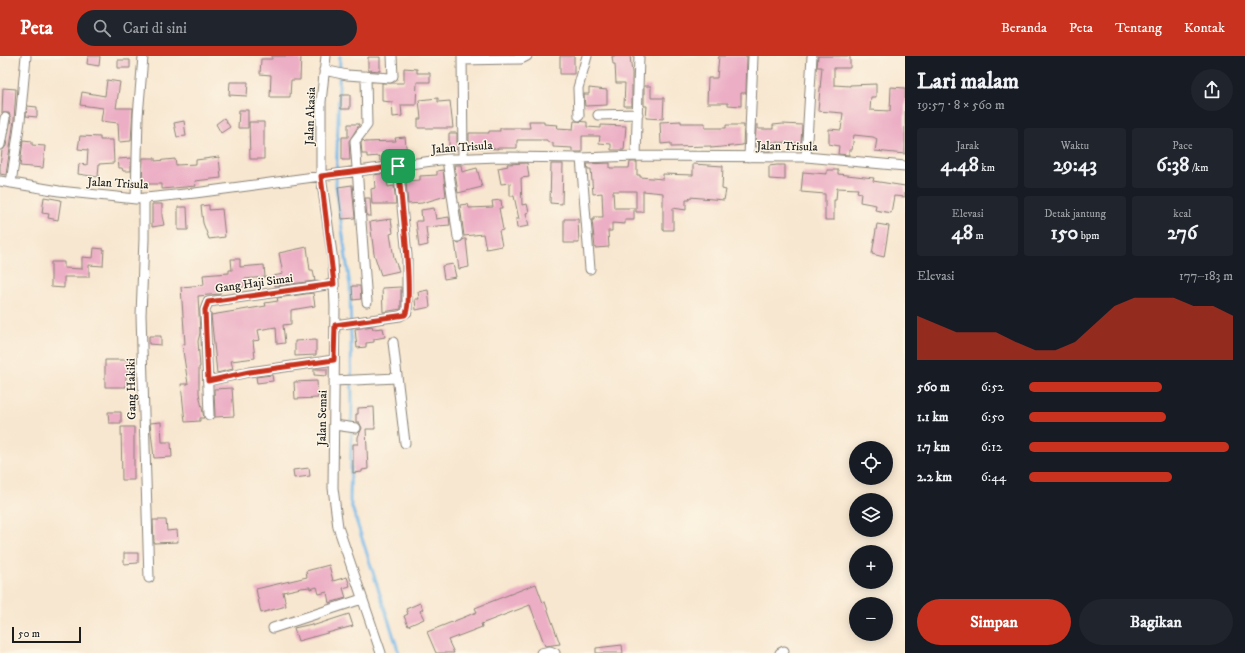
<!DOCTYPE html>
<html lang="id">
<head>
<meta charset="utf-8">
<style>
	body { margin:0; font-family:"IM FELL DW Pica",serif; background:#20242c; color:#f1f3f6; height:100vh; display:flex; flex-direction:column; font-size:15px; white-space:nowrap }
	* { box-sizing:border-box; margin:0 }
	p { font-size:13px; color:#9ea1a6 }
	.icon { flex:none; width:22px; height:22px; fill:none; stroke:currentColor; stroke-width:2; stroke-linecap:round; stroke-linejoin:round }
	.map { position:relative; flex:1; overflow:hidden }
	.side { display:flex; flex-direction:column; background:#171b24; width:340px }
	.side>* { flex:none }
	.controls { position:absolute; left:849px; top:385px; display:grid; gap:8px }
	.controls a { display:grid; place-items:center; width:44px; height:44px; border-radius:50%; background:#171b24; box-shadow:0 2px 10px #0003; font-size:20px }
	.scale { position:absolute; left:12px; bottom:10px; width:69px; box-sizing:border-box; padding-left:4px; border:2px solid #1c1c1c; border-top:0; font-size:11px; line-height:14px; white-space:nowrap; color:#1c1c1c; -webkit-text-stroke:3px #fcf5e5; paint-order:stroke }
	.pin { position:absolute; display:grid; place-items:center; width:34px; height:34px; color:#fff; margin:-17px; border-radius:8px; box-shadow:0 2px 6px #0006 }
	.round { display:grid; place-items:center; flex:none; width:42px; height:42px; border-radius:21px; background:#20242c }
	.summary { display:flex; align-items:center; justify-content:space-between; height:68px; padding:0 12px }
	h1 { font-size:22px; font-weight:700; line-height:30px }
	.stats { display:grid; grid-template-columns:repeat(3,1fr); gap:6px; height:68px; padding:4px 12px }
	.stats div { display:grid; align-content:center; border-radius:4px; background:#20242c; text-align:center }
	.stats b { font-size:20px; font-weight:700 }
	.stats small { font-size:11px; font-weight:400 }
	.stats p { font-size:11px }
	.chart { height:112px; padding:8px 12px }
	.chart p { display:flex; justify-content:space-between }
	.chart svg { width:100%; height:72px; margin-top:4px; fill:#c8321e; opacity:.7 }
	.primary-button { display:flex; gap:8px; margin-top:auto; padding:8px 12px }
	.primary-button a { flex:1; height:46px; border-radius:24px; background:#c8321e; color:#fff; font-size:16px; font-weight:700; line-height:46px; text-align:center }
	.primary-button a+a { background:#20242c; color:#f1f3f6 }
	ul { padding:0 12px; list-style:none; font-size:13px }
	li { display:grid; grid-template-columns:64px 48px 1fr; align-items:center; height:30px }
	li i { height:10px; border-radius:5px; background:#c8321e }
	header { display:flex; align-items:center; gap:24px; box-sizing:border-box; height:56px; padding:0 20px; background:#c8321e; color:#fff }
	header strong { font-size:19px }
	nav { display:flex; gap:22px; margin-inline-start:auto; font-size:14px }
	.search { width:280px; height:36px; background:#20242c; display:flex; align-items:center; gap:10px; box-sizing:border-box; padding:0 14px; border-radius:22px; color:#9ea1a6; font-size:15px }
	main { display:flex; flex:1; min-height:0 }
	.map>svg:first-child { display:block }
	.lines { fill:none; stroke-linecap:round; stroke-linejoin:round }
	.stream { stroke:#73b7e9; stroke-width:3 }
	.building { fill:#ecaec5 }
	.minor-casing { stroke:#8a8276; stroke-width:11 }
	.minor { stroke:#fff; stroke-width:9 }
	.route-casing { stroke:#fff; stroke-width:8 }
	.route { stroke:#c8321e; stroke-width:5 }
	.labels { text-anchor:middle; stroke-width:3; stroke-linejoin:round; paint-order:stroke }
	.street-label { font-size:12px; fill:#1c1c1c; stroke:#fcf5e5 }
</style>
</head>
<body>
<header>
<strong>Peta</strong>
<div class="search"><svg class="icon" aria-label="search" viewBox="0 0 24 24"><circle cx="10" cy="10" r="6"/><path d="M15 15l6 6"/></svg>Cari di sini</div>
<nav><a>Beranda</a><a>Peta</a><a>Tentang</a><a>Kontak</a></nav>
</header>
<main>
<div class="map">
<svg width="905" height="597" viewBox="0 0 905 597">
	<rect width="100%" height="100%" fill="#fcf5e5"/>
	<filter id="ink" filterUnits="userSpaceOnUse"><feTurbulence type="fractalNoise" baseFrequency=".025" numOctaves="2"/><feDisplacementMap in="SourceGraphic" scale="8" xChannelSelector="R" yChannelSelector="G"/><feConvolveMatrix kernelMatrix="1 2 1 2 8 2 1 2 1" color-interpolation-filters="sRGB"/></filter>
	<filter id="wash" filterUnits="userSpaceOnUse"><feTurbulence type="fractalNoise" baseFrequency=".012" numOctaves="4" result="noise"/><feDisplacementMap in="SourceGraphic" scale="16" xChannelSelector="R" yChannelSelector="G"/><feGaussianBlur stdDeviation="0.9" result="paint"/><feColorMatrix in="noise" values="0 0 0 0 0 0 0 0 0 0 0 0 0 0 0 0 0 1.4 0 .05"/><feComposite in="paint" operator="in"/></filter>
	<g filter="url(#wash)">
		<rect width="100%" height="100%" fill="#f8e7d0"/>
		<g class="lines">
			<!-- stream -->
			<path class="stream" d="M340 0 336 130 350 230 352 346 350 445 399 597"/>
		</g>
		<g id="blocks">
			<!-- building -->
			<path class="building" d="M88 0H100L99 10 87 8Z
				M272 0H301L300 24H291L290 41H270L271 19 260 18 261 3H272Z
				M560 0H574V18H560Z
				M612 0H630L632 17V50H624L625 27H616L615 8H613Z
				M719 0H747L746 37H741V50L728 49V47H707L708 22H717Z
				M818 0H850V12H834V29L850 30V29L876 28V41H871L870 54 890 55 891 31 905 32V98L875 95 877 83 873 81 854 79 852 94H849V99L838 98 839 90 829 88V73L841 74 843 57 818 55 822 11H817Z
				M368 1H380V15L368 14Z
				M118 4H130V12H118Z
				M404 12 417 13V17H430V26H417L416 49H401L402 60 393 61 392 46 382 45V27H404Z
				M107 24 120 26 116 52H133L131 85 119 86 118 67 101 65 103 52 80 49 82 36 105 40Z
				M230 26H248L247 40 229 39Z
				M644 30H651V42H664L663 63 646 62 647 50H644Z
				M3 32 16 33 14 64 6 119 0 118V110L2 95 6 90 11 63 9 57H2Z
				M589 32 607 34V49L585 50 584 38H589Z
				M341 39H350V53H341Z
				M438 42V46L450 45 453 72H418V63H421L419 44Z
				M27 50 37 51V61L26 60Z
				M239 54H248V72H238Z
				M224 62 230 71 221 77 216 68Z
				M184 65 186 80 177 81 174 67Z
				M529 65H544V68L558 69 557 72 573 73 574 65 587 66V71L601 72V69L626 70 624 94H611V88L599 87 600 80H582V96H572V92L553 91V87L547 86V84H517V92H498V93L469 91V77H489V75H500V72H530Z
				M681 65V67H705V72H726V69H744L743 89 711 92V90L671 91V87L661 88 660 66Z
				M249 66H264V103H250Z
				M348 68H359V69L349 85 350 104H342V81H348Z
				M783 68 802 69 801 87 771 86V95H760V91H755L756 69H758V73H773V69Z
				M449 77H457V94H449Z
				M80 80 100 81V84H113L114 107 99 108 98 121 78 118 79 108 87 109 88 94 78 93Z
				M405 81 407 99 391 100V104L380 105V100L367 101V98H362L361 87 363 84 365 86 396 85 395 82Z
				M23 84 32 85V89L45 90 43 112 20 110Z
				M219 101 221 122 195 125 196 130 162 133V128H142L143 102H155V105L175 103 176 109 196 108V104Z
				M131 102V115H123L122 112H119L118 103Z
				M630 106H637V119H640V121L663 123V118L693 119V108L723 110 722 133 726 134 724 144 690 141 689 144H686V154L673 152V174H663V137L643 135V156H636V135H613L614 152H634V164H625V168L612 167V175H608L609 191 595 192 592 164H594V161H603L602 137 593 138 591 113H588L587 108 610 107V112H629Z
				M527 107 529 121 521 122 522 149 527 148 529 156 526 157 529 170 517 172 516 163H519L514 140H510V127L501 128 498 112 508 110 507 108Z
				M551 108H563L562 148 550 147Z
				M454 109H461L462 116 477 112 482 131 458 137Z
				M777 109H785V124L769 123V110Z
				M443 114 446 140 422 147 408 148 406 125 420 124V120L437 119V115Z
				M827 114H838V118L874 122 873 125 905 130V141L894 140 891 157 875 154 876 149 860 146 861 137 857 136 858 133 837 132 836 144H834V164H825V138L801 136 803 116 827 118Z
				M386 117 388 131 394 130 396 148H372L371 133 375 132 374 119Z
				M352 129 355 162 342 163 338 131Z
				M44 141 61 144 58 164 48 162 49 158 42 157Z
				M365 142H370L371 160H367Z
				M501 144 502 152H499L503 174 499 175 502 190 486 193 483 178 464 180 460 149 468 148 469 152 493 151 492 145Z
				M152 148H162V160L164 169 152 171Z
				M209 149V154L222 153 225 181 209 183 203 167 201 150Z
				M178 151H187L188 174H178Z
				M434 152 436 163 449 161 450 169 426 171 428 189 419 191 416 165H422L421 154Z
				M391 163 393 177 390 178 394 202 399 215 381 219 374 198 370 166Z
				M564 163H578L579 187H564Z
				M877 168 889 170 884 201 872 198Z
				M464 183H466L469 211 459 213 455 186 459 187Z
				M307 191 310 214H313L315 225 275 230 273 220 283 218 279 197Z
				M94 192 104 193 103 210 89 209V221H64V232L51 231V206H64V212L82 213V201L93 202Z
				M231 203H240V211L264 209 265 221 244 223 245 231 220 234V238L198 240 200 277 198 285 200 311H199V337L204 362H200V365L185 366 181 328H188L182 288H185L181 231 204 229 203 219 229 217V214H232Z
				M453 208 456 221 444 223 442 210Z
				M352 230H360L361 243 353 244Z
				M401 231V253L383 256 382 232Z
				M428 234 430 251 416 254 415 243H419L418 236Z
				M313 237 315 250 291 254V268L283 269 285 287 277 288 276 271 258 274 260 284 253 285 255 302 231 305 233 313 217 317 211 259 266 250 265 247 278 245 277 242Z
				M372 270 373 273 383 272 385 281 374 283V286L366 287V291L357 292 355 273Z
				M149 280H161V289L149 288Z
				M316 284V299L295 300V285Z
				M105 304H132V317H126V331H105Z
				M314 313H327V320L314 319Z
				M272 319 273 325 257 327 256 321Z
				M317 325 318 342 295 343 294 326Z
				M232 332 234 360 215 361 214 333Z
				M374 351 375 373H366L368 413 362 414V416L353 417V388H358V381L362 372 359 366H356V358H358V352Z
				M108 356H121V367H109Z
				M161 366 162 386H171L172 401 154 402 150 367Z
				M121 371H134V424H122Z
				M309 412 310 420 294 422 293 414Z
				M153 464H166L167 475 177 474 178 486 154 487Z
				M124 497H138V507L124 508Z
				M329 509 333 525 347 521 350 530 343 532 346 542 329 547 327 536 319 538 317 531 310 533V531L301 532 283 536 286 550 261 557 256 533 307 521 306 515Z
				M536 528 543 547 545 546 560 588 545 590 530 549 481 568 482 571 448 584 454 597H436L427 576 477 556 475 552Z
				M420 547 423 553 420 555 424 563 408 570 404 560 408 558 406 553Z
				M349 558 353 570 298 585 294 572 312 568V570Z
				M622 589 623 597H596V592Z"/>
		</g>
	</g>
	<g filter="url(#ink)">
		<use href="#blocks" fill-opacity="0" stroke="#8a8276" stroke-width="1"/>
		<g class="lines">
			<!-- minor casing -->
			<g class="minor-casing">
				<path id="minor" d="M326 0 321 46V120L333 205 335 250 333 432 338 471 381 597
					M462 0 463 103
					M462 4 521 3 527 0
					M324 14 347 19 390 22 393 20 392 0
					M366 20 367 69 355 85 367 246
					M598 59 638 58
					M579 60 578 32 587 0
					M0 89 5 62
					M636 100 639 0
					M749 101 753 0
					M806 101 812 0
					M581 102 590 213
					M447 103 458 181
					M0 125 59 135 136 143 195 137 447 103 498 101 581 102 636 100 806 101 905 110
					M11 127 20 65 26 0
					M144 142V183L141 259 149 522
					M136 143 138 60 143 1
					M335 269 400 260 407 256V200L398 110
					M393 286 405 387
					M208 325 249 316 334 304
					M334 325 397 322
					M209 359 205 254 208 246 334 228
					M334 369 356 372
					M273 572 362 543
					M541 597 550 595 555 597
					M780 597 784 595"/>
			</g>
			<!-- minor -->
			<use href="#minor" class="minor"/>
		</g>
	</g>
	<g class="lines" filter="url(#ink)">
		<!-- route casing -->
		<g class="route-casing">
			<path id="route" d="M398 110C400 132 415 247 405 259L335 269 334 304 249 316 208 325 205 254 208 246 334 228 321 120Z"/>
		</g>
		<!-- route -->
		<use href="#route" class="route"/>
	</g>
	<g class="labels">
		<!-- street labels -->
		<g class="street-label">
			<text transform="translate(310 60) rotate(-88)" y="4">Jalan Akasia</text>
			<text transform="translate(787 90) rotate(1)" y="4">Jalan Trisula</text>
			<text transform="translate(462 91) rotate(-4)" y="4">Jalan Trisula</text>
			<text transform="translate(118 127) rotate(3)" y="4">Jalan Trisula</text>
			<text transform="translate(254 227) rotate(-8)" y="4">Gang Haji Simai</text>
			<text transform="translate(131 333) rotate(-91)" y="4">Gang Hakiki</text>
			<text transform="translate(322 362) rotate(-89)" y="4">Jalan Semai</text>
		</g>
	</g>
</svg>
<div class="controls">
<a><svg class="icon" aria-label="locate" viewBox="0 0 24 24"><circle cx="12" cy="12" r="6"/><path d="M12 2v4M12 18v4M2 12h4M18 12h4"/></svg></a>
<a><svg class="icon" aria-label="layers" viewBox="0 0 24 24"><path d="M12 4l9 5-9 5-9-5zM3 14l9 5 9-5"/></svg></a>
<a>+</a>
<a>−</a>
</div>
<div class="scale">50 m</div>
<div class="pin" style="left:398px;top:110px;background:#1e9e55"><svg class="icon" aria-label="arrive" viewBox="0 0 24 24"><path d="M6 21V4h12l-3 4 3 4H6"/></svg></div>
</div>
<section class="side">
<div class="summary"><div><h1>Lari malam</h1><p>19:57 · 8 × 560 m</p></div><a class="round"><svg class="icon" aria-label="share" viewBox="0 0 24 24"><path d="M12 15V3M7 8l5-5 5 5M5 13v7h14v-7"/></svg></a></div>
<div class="stats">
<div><p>Jarak</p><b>4.48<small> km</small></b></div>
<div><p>Waktu</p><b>29:43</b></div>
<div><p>Pace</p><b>6:38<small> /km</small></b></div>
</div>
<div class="stats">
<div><p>Elevasi</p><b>48<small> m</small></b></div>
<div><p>Detak jantung</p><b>150<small> bpm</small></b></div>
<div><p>kcal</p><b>276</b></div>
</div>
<div class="chart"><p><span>Elevasi</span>177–183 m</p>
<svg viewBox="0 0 160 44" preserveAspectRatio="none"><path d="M0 44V17L10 22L20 27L30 27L40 27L50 33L60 38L70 38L80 33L90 22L100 11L110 6L120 6L130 6L140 11L150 11L160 17V44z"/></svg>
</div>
<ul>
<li><b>560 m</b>6:52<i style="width:65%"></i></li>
<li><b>1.1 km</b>6:50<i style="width:67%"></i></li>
<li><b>1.7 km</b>6:12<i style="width:98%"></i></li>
<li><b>2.2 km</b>6:44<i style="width:70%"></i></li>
</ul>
<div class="primary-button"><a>Simpan</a><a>Bagikan</a></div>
</section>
</main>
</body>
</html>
